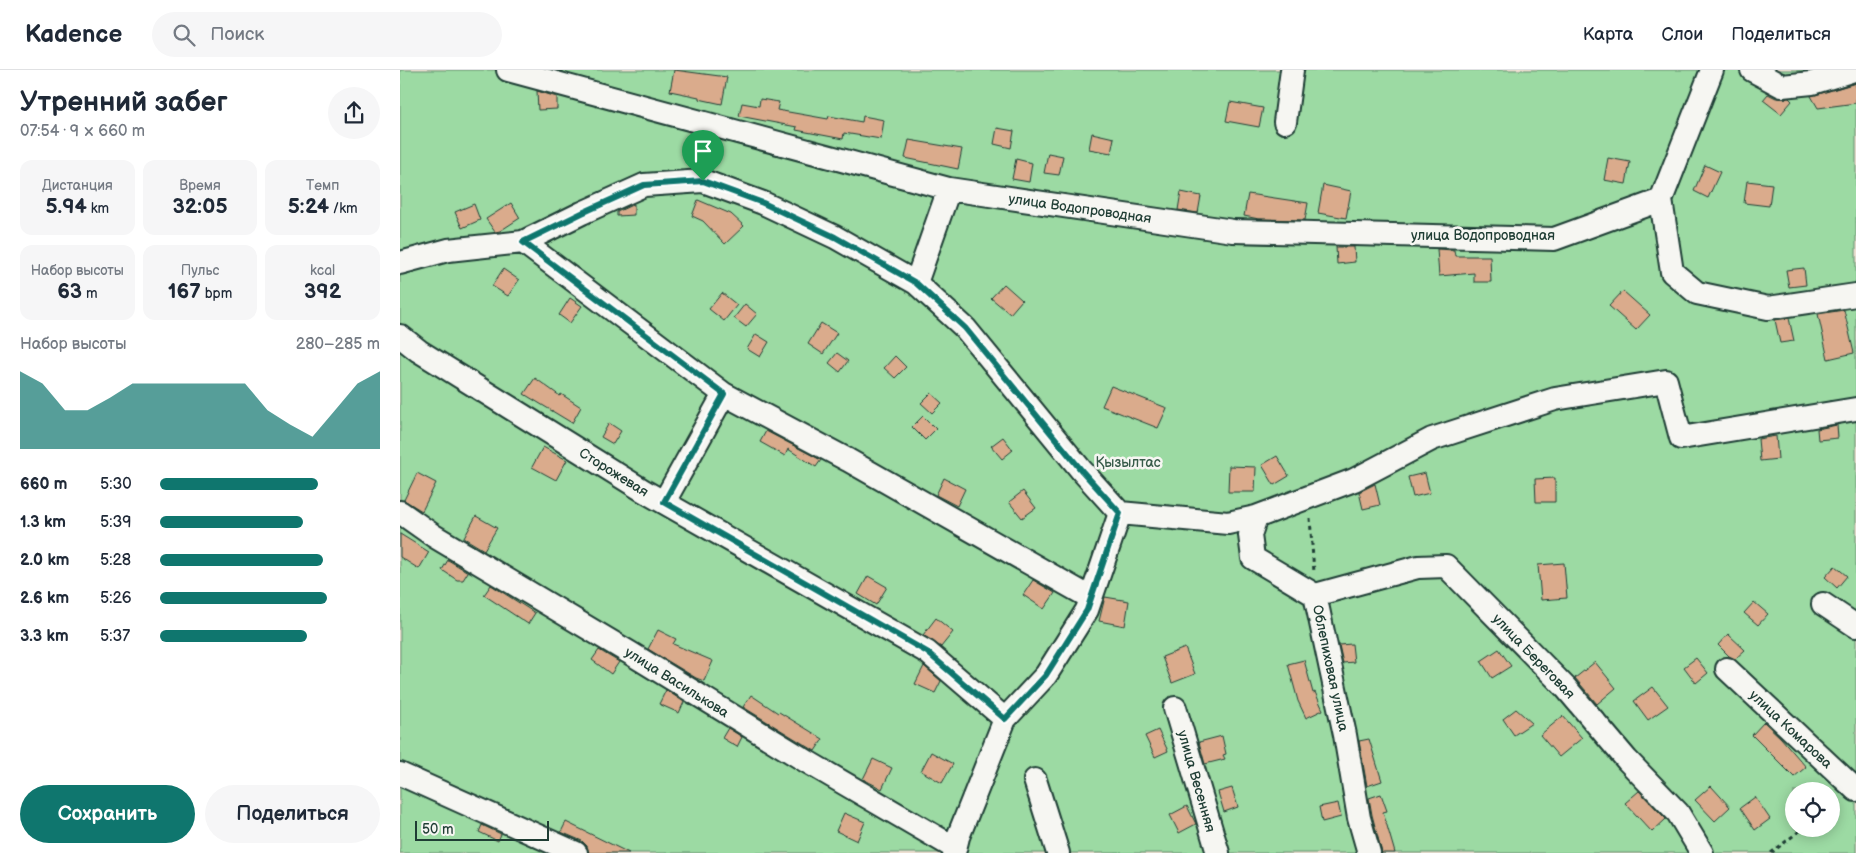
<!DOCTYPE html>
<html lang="ru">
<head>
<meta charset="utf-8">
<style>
	body { margin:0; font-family:"Balsamiq Sans",sans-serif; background:#f6f6f7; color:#1f2937; height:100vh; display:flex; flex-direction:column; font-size:19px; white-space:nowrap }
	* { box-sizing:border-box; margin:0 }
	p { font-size:16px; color:#747a83 }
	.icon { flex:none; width:28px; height:28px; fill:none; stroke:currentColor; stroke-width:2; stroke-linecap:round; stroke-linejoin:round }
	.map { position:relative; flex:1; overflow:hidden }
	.side { display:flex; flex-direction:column; background:#fff; width:400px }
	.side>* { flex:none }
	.controls { position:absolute; left:1385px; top:712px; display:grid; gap:10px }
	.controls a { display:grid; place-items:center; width:55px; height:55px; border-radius:50%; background:#fff; box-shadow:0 2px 12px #0003; font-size:25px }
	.scale { position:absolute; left:15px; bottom:12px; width:134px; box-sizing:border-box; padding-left:5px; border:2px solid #1f3d34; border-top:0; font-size:14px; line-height:18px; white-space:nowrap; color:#1f3d34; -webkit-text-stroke:4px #f6f6f2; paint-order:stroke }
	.pin { position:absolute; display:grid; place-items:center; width:42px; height:42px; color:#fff; margin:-51px -21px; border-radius:50% 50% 50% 0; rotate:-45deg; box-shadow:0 0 5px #0007 }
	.pin .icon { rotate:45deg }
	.round { display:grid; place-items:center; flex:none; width:52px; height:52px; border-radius:26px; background:#f6f6f7 }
	.overview { display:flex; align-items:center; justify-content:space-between; height:85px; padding:0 20px }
	h1 { font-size:28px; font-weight:700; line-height:38px }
	.metrics { display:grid; grid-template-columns:repeat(3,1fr); gap:8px; height:85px; padding:5px 20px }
	.metrics div { display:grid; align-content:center; border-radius:12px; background:#f6f6f7; text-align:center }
	.metrics b { font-size:21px; font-weight:700 }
	.metrics small { font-size:14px; font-weight:400 }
	.metrics p { font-size:14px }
	.chart { height:140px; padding:10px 20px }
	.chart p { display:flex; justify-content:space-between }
	.chart svg { width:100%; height:90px; margin-top:5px; fill:#0f766e; opacity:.7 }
	.cta { display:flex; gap:10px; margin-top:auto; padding:10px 20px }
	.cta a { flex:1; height:58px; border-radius:30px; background:#0f766e; color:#fff; font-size:20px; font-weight:700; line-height:58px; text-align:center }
	.cta a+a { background:#f6f6f7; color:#1f2937 }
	ul { padding:0 20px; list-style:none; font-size:16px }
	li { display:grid; grid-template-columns:80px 60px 1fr; align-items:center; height:38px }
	li i { height:12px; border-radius:6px; background:#0f766e }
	header { display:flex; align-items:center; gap:30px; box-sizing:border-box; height:70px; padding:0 25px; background:#fff; border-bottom:1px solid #e0e1e3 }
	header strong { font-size:24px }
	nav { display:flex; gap:28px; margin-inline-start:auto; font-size:18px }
	.search { width:350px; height:45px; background:#f6f6f7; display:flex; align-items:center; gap:12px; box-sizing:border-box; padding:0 18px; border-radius:28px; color:#747a83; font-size:19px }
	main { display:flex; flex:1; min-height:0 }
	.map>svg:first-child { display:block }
	.green { fill:#9cdaa3; stroke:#5e8c6c; fill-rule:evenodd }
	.building { fill:#daab8c; stroke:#1f3d34 }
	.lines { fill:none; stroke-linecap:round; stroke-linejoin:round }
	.minor-casing { stroke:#1f3d34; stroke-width:26 }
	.path { stroke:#1f3d34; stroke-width:3; stroke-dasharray:4 4; stroke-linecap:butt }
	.minor { stroke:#f6f6f2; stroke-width:22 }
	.route-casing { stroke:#fff; stroke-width:10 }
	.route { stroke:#0f766e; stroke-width:6 }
	.labels { text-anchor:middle; stroke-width:5; stroke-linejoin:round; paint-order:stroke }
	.street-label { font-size:14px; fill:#1f3d34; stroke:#f6f6f2 }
	.park-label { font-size:14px; fill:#385c4a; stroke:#f6f6f2 }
</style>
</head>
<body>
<header>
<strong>Kadence</strong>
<div class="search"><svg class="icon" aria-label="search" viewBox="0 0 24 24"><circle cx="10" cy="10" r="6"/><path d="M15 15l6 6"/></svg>Поиск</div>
<nav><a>Карта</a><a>Слои</a><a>Поделиться</a></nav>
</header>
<main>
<section class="side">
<div class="overview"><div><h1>Утренний забег</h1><p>07:54 · 9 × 660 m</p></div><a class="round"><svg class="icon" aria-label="share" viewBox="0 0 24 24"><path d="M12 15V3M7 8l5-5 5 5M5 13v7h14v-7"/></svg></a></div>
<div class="metrics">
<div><p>Дистанция</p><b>5.94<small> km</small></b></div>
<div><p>Время</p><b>32:05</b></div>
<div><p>Темп</p><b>5:24<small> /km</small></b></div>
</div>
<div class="metrics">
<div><p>Набор высоты</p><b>63<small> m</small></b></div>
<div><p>Пульс</p><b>167<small> bpm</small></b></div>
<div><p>kcal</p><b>392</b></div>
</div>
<div class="chart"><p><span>Набор высоты</span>280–285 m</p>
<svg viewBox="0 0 160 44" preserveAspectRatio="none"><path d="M0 44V6L10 12L20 25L30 25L40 19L50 12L60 12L70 12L80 12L90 12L100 12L110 25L120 32L130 38L140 25L150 12L160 6V44z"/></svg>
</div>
<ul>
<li><b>660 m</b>5:30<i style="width:72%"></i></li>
<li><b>1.3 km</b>5:39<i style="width:65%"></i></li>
<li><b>2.0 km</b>5:28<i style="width:74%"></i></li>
<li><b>2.6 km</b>5:26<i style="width:76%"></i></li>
<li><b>3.3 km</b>5:37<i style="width:67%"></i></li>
</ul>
<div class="cta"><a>Сохранить</a><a>Поделиться</a></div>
</section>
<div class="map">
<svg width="1456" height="783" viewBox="0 0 1456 783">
	<rect width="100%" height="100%" fill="#eee0d3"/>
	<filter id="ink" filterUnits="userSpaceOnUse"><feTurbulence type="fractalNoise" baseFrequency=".02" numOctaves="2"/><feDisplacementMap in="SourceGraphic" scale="10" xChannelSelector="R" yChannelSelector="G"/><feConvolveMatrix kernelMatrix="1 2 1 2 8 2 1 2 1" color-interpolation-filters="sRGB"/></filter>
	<g filter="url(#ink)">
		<!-- green -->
		<path class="green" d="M0 0H1456V783H0ZM1394 721H1431V759H1394Z"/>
		<!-- building -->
		<path class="building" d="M274 0 327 7 322 34 299 29V27L270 21Z
			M1456 13V33L1418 38 1411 26Z
			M137 21 157 27V39L138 40Z
			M1368 24 1376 28H1389L1392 31 1381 44 1363 30Z
			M360 29 379 32 377 40 428 49 429 46 462 52 463 46 484 50 481 69 444 63 443 69 396 60 397 57 339 46 342 33 359 36Z
			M830 32 863 38 859 57 826 51Z
			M597 58 614 61 611 78 594 74Z
			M692 63 714 68 711 83 689 79Z
			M509 70 562 79 558 99 505 88Z
			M648 83 663 86 659 105 644 103Z
			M1208 88 1230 92 1226 114 1204 110Z
			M616 89 632 93 629 112 612 109Z
			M1305 95 1320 102 1308 128 1294 121Z
			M1347 111 1372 114 1369 136 1344 133Z
			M923 115 951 121 946 148 918 143Z
			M781 122 801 126 798 143 778 140Z
			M848 124 908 133 905 150 859 149 844 146Z
			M298 130 331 144 344 156 325 174 303 151 292 146Z
			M111 133 120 148 100 161 95 162 86 149Z
			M74 134 80 150 62 158 55 142Z
			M234 134V145L217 146V142Z
			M936 177H954L955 192 937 194Z
			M1037 179 1054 180 1055 186H1090L1091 212H1074V203L1039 206Z
			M1404 198 1406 215 1389 217 1386 200Z
			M103 199 119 210 108 226 92 216Z
			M604 214 622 230 610 244 591 228Z
			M1223 221 1250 245 1236 260 1209 236Z
			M322 223 337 235 324 251 309 239Z
			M170 228 182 236 170 253 159 245Z
			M345 234 357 244 346 257 334 248Z
			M1444 240 1454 283 1428 289 1418 244Z
			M1389 248 1394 271 1380 273 1375 250Z
			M421 253 437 263 423 284 408 274Z
			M356 264 369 272 360 287 347 279Z
			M437 283 448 291 440 302 429 293Z
			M495 286 506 297 495 308 484 298Z
			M135 308 160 326 161 324 181 337 172 353 124 324Z
			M711 316 767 338 758 358 702 336Z
			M531 323 542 333 532 343 521 333Z
			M523 346 536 359 525 370 512 357Z
			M209 353 221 361 213 374 201 367Z
			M1437 355 1438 368 1418 370 1417 359Z
			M366 361 421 390 416 397 388 379 385 386 360 372Z
			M1376 366 1378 389 1360 391 1358 369Z
			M603 367 613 380 602 389 591 376Z
			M143 377 167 390 156 410 132 397Z
			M877 386 889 406 874 415 862 395Z
			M829 396 856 397 855 422H828Z
			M17 403 36 413 22 441 4 430Z
			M1025 403 1030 423 1013 427 1008 407Z
			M544 408 565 419 557 436 536 425Z
			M1155 408V432H1136L1135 409Z
			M975 414 980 435 963 439 959 422Z
			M623 421 636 438 622 448 609 432Z
			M76 446 97 458 84 480 64 468Z
			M0 464 29 482 19 499 0 487Z
			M48 490 68 502 63 510H57L42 500Z
			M1164 493 1167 528 1141 530 1138 495Z
			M1435 496 1447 506 1437 518 1425 507Z
			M468 506 487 517 476 535 458 524Z
			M633 510 655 523 644 539 623 525Z
			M91 515 135 543 128 554 84 525Z
			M705 527 729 531 725 556 699 551Z
			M1354 532 1368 544 1358 555 1344 543Z
			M536 548 553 562 541 577 523 565Z
			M258 560 276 569 273 574 313 591 304 611 296 608 248 579Z
			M1328 564 1345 580 1335 589 1329 586 1318 575Z
			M952 574 954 592 943 593 939 575Z
			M785 578 795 604 772 613 762 587Z
			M1099 579 1111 596 1092 608 1081 591Z
			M199 580 219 592 211 604 192 590Z
			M1296 588 1308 603 1296 613 1284 597Z
			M904 590 913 623 915 622 923 640 906 648 898 631 888 594Z
			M1195 592 1216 618 1197 634 1175 608Z
			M524 596 541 611 535 623 515 614Z
			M1253 617 1268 636 1248 650 1234 631Z
			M266 620 284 632 279 643 259 634Z
			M351 625 378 643 379 642 423 669 415 681 343 637Z
			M1116 639 1132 653 1114 665 1103 649Z
			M1163 646 1182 668 1159 687 1140 665Z
			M1364 652 1381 668 1406 697 1394 707 1352 665Z
			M328 658 342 667 337 677 322 668Z
			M758 660 768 681 755 687 745 666Z
			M822 666 826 684 823 685 825 689 805 694 799 672Z
			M969 669 982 711 967 716 959 671Z
			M531 682 553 694 542 713 521 701Z
			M473 689 492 698 482 719 463 709Z
			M1311 716 1330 737 1315 751 1295 730Z
			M832 718 838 737 824 742 818 722Z
			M1239 721 1266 749 1252 762 1225 733Z
			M981 724 987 741 983 742 995 783H982L972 745 969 728Z
			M1355 727 1370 749 1355 760 1340 738Z
			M938 733 941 747 922 752 919 737Z
			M787 736 796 754 779 763 770 745Z
			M444 743 465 752 457 771 436 761Z
			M166 752 229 783H189L187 776 182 771 161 762Z
			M82 755 101 764 98 771 79 762Z"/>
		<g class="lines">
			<!-- minor casing -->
			<g class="minor-casing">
				<path id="minor" d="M108 0 549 119 833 161 1154 169 1261 130
					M1312 0 1261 130 1272 202 1297 223 1368 238 1456 225
					M1352 0 1382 16 1412 13 1454 0
					M885 52 892 0
					M123 172 324 324 448 390 691 528
					M0 193 48 180 123 172 182 143 244 115 303 111 363 133 435 167 516 213 565 258 682 401 720 443 828 453 856 447 954 410 1032 369 1155 329 1266 311 1281 368 1456 339
					M516 213 549 119
					M0 266 19 281 244 421 527 582 605 649
					M264 432 324 324
					M0 442 34 466 230 583 406 691 555 778
					M856 447 850 465 853 488 915 525 945 665 959 748 969 783
					M915 525 1018 497 1046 496 1166 618 1227 690 1278 743 1302 783
					M1423 534 1456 556
					M1327 599 1456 720
					M775 638 818 783
					M0 704 176 783
					M635 710 658 783
					M554 783 558 767 605 649 646 605 687 540 720 443"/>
			</g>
			<!-- path -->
			<path class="path" d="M910 448 914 502
				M1431 736 1439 731
				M1371 783 1402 759"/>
			<!-- minor -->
			<use href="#minor" class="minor"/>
		</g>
	</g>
	<g class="lines" filter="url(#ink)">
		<!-- route casing -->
		<g class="route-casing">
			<path id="route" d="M303 111 363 133 435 167 516 213 565 258 682 401 720 443 687 540 646 605 605 649 527 582 264 432 324 324 123 172 182 143 244 115Z"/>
		</g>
		<!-- route -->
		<use href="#route" class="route"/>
	</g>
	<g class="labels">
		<!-- street labels -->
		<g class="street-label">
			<text transform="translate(680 138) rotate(8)" y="5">улица Водопроводная</text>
			<text x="1083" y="170">улица Водопроводная</text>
			<text transform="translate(214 402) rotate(32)" y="5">Сторожевая</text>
			<text transform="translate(1134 586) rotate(46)" y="5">улица Береговая</text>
			<text transform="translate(931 598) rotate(78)" y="5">Облепиховая улица</text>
			<text transform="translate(277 612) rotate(32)" y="5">улица Василькова</text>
			<text transform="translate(1391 659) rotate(43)" y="5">улица Комарова</text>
			<text transform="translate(797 711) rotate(74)" y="5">улица Весенняя</text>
		</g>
		<!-- park labels -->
		<g class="park-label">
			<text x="728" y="397">Қызылтас</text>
		</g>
	</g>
</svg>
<div class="controls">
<a><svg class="icon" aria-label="locate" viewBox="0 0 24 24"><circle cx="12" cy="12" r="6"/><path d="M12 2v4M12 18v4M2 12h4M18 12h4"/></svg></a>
</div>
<div class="scale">50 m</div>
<div class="pin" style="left:303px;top:111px;background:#1e9e55"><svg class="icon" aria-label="arrive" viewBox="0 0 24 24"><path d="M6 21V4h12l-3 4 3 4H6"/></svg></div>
</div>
</main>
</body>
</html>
